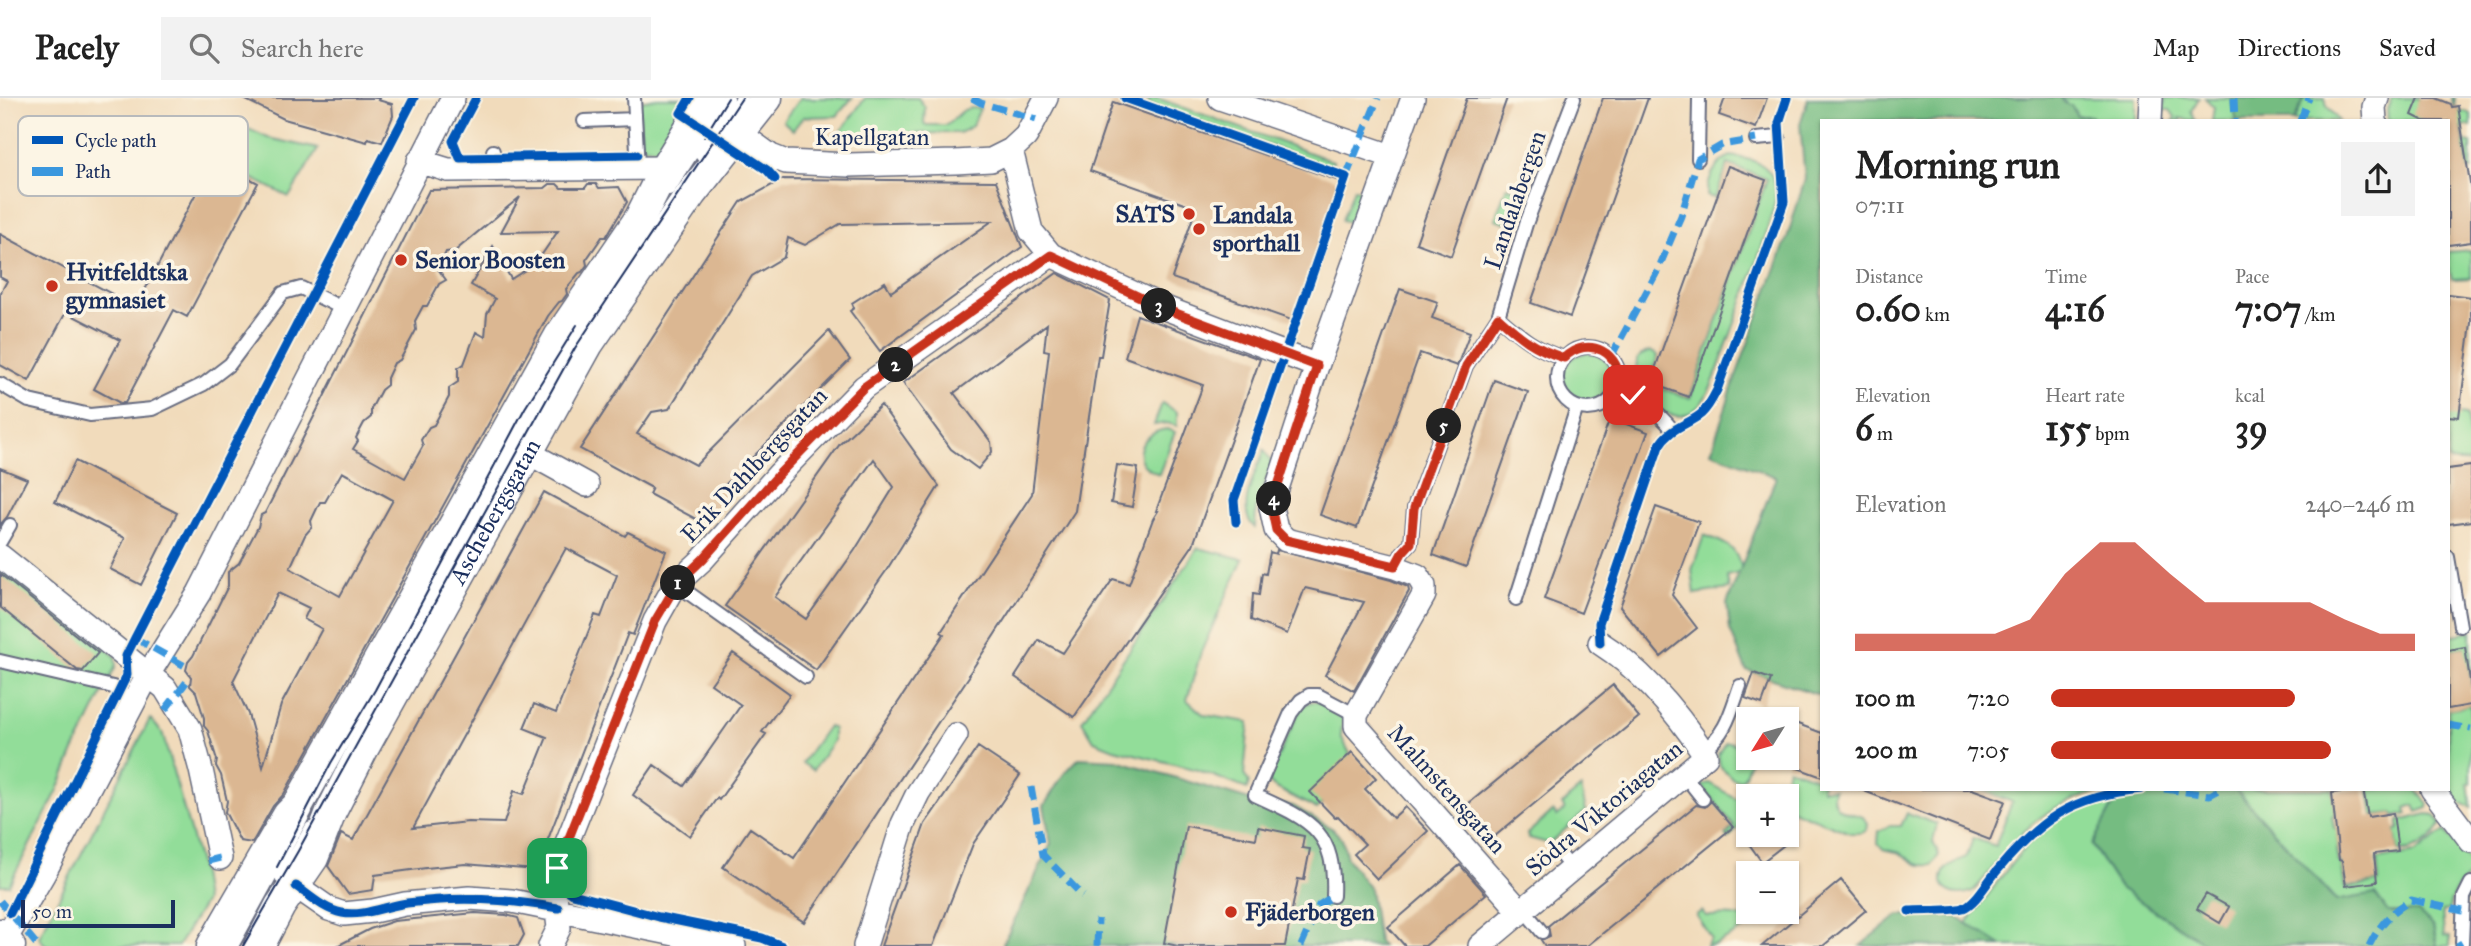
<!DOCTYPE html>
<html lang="en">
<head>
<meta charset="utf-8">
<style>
	body { margin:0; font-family:"IM FELL Great Primer",serif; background:#f2f2f2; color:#222; height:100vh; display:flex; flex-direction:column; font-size:26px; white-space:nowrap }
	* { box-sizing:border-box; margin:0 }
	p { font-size:23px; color:#767676 }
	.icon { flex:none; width:38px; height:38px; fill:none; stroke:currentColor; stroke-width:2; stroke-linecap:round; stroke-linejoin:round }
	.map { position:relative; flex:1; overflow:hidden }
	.details { position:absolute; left:1820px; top:21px; width:630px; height:672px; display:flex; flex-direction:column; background:#fff; border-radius:0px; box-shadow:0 2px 5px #0004 }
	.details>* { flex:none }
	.needle { width:46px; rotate:233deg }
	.buttons { position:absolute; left:1736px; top:609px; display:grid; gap:14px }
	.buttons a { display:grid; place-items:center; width:63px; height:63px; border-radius:0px; background:#fff; box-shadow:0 2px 5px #0004; font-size:35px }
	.scale { position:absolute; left:21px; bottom:18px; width:154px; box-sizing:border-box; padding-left:7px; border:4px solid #1b2f5e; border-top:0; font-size:19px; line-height:24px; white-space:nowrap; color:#1b2f5e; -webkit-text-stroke:5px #fcf5e5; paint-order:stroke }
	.pin { position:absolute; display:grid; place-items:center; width:60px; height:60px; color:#fff; margin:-30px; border-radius:14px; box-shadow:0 4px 10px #0006 }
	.km { position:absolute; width:35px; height:35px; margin:-18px; border-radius:50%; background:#222; color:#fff; font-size:19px; line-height:35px; text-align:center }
	.round { display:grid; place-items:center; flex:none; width:74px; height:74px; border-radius:0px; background:#f2f2f2 }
	.headline { display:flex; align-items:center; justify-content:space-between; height:119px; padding:0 35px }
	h1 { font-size:38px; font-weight:700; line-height:52px }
	.figures { display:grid; grid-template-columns:repeat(3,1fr); gap:10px; height:119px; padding:7px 35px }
	.figures div { display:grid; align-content:center }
	.figures b { font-size:35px; font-weight:700 }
	.figures small { font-size:19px; font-weight:400 }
	.figures p { font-size:19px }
	.chart { height:196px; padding:14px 35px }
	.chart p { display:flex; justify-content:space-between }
	.chart svg { width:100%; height:126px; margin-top:7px; fill:#c8321e; opacity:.7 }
	ul { padding:0 35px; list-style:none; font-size:23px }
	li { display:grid; grid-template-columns:112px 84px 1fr; align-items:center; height:52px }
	li i { height:18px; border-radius:9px; background:#c8321e }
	header { display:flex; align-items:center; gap:42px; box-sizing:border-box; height:98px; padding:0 35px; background:#fff; border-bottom:2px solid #e0e0e0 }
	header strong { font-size:33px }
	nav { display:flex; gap:38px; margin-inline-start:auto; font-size:24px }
	.search { width:490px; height:63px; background:#f2f2f2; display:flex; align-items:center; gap:18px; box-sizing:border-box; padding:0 24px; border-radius:0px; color:#767676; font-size:26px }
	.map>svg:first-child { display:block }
	.green { fill:#92dd99; stroke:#56867c; stroke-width:2 }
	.forest { fill:#75bc81; stroke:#487670; stroke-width:2 }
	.building { fill:#dbb792; fill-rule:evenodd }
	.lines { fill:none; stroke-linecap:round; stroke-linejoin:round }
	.service-casing { stroke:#666b7f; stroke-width:16 }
	.minor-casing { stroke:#666b7f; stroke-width:26 }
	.tertiary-casing { stroke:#666b7f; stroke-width:33 }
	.service { stroke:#fff; stroke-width:12 }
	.minor { stroke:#fff; stroke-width:23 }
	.tertiary { stroke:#fff; stroke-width:30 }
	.tram { stroke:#1b2f5e; stroke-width:2 }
	.quiet { stroke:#3a97de; stroke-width:7; stroke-dasharray:14 7; stroke-linecap:butt }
	.cycleway-casing { stroke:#fcf5e5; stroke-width:13 }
	.cycleway { stroke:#0057b8; stroke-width:9 }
	.route-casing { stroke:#fff; stroke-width:14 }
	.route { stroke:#c8321e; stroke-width:9 }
	.poi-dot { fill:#c8321e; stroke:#fcf5e5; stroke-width:2.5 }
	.labels { text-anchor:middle; stroke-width:7; stroke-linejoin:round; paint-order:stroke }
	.street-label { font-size:24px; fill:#1b2f5e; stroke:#fcf5e5 }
	.poi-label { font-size:24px; font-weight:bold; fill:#1b2f5e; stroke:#fcf5e5; text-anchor:start }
	.key { fill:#fcf5e5; stroke:#b8babc; stroke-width:2 }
	.key-label { font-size:19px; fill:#1b2f5e }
</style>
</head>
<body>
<header>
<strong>Pacely</strong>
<div class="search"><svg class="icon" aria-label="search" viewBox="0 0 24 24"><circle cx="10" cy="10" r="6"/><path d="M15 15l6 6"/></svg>Search here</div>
<nav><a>Map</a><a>Directions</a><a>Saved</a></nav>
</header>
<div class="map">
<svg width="2471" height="848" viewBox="0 0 2471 848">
	<rect width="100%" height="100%" fill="#fcf5e5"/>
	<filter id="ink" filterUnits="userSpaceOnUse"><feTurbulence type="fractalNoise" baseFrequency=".0143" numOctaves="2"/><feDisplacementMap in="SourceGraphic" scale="14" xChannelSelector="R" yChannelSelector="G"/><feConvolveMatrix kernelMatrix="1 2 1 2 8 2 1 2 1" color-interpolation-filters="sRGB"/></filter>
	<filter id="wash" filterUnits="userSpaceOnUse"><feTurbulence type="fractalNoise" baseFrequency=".00686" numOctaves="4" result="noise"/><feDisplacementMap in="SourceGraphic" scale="28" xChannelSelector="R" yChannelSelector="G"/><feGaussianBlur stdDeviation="1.57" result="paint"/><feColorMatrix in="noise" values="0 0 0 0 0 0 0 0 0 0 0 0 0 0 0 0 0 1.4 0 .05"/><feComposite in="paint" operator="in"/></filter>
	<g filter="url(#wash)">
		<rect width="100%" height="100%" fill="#f1dbbb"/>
		<!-- green -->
		<path class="green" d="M657 0H686L657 51 641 48 639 3Z
			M800 0H852L837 18 803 19 793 32 783 23Z
			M865 0H918L925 9 924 25 926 27H946C959 19 962 6 980 11L972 28 960 35 847 36 841 33Z
			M1149 0H1157L1333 63 1330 69 1148 5Z
			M2061 0H2136V23H2096L2091 18H2077Z
			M2165 0H2199L2191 13 2195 23 2179 20 2180 23H2173L2175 19 2170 12H2165V23H2163Z
			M2205 0H2231L2237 23H2212L2214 9Z
			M2305 0H2325L2327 8 2339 23H2294Z
			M2391 0H2419L2424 23H2388L2387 12Z
			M2452 0H2455L2454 8 2460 13H2466L2471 17V29L2466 27 2463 30 2464 44 2471 45V72H2468L2462 35 2454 13Z
			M233 24 268 40 318 51 289 99 214 61Z
			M1731 58C1749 61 1767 63 1774 83 1777 91 1776 100 1774 109 1762 154 1745 197 1729 241 1720 263 1714 291 1698 309 1679 329 1647 311 1638 288 1635 280 1636 270 1637 262L1641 257 1650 253 1658 258 1648 286 1690 300 1767 81 1728 66 1715 100 1707 98C1707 82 1715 64 1731 58Z
			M1507 88 1529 96 1518 129 1495 121Z
			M1354 90 1368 95 1360 119 1353 125 1342 122Z
			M2471 152V180L2452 181 2448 169V154Z
			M1563 280a25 25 0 1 1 50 0a25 25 0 1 1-50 0Z
			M1162 305 1177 314V328L1167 325 1154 327Z
			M2448 315 2466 317 2471 344V365L2448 363Z
			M1167 331 1175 334 1159 376C1152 373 1144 370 1141 362 1135 346 1153 332 1167 331Z
			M1264 352 1272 365 1256 410 1255 430C1234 412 1257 373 1264 352Z
			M1704 437C1728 446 1736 448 1743 474L1727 478 1729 491 1695 496 1692 472Z
			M1198 450 1243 461 1201 554 1187 602 1204 617 1249 624 1244 677 1249 684 1247 691 1198 672 1114 651 1094 643 1082 623Z
			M0 466 115 558 116 568 74 653 58 692 9 787H0Z
			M2471 534V589L2464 549 2448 552V538Z
			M1310 604H1320L1343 618 1341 638 1350 656 1322 706 1317 711 1274 689 1269 684V678L1301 609Z
			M2471 607V685H2468L2471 709 2460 705 2448 691V611Z
			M150 621 162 634 200 768 205 803 178 848H46L39 839Z
			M828 628 833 631V643L813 672 802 665Z
			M1729 644 1743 649 1742 652 1748 655V660H1751L1745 677 1741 682 1733 681 1720 668 1718 656 1725 645Z
			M1788 670 1822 682V691H1834C1829 714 1846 713 1863 719L1868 726 1867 732 1862 735H1850L1787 710V698H1761L1755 695 1752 688C1760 676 1772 682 1784 685Z
			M1709 685 1742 704C1749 719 1740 730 1728 740L1726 737 1734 728 1701 687Z
			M1581 690 1586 713 1551 744 1547 745 1529 740 1527 736 1553 713 1557 718 1565 712 1562 706Z
			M1981 691H2110C2087 697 2063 703 2044 717 2016 736 1997 768 1974 792 1957 802 1935 792 1944 774 1949 764 1960 764 1967 758L1973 740 1995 748 2012 704Z
			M2235 691H2332L2335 717 2332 719 2334 730 2337 732 2338 749 2336 752 2338 763 2341 765 2345 790 2379 784 2377 761 2416 755 2445 733 2471 765V776C2460 786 2450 797 2449 812L2442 813 2444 838 2450 839V848H2437L2433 828 2347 801 2337 803Z
			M2369 691H2416L2428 707V710L2417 714 2414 707 2406 710 2407 716 2394 719 2393 715 2373 717Z
			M2117 699 2092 748 2120 790 2209 848H2003L1967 825C1989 796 2030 735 2060 718 2077 708 2099 705 2117 699Z
			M1907 715 1937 726 1933 744 1939 757 1932 767C1913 769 1915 763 1900 755 1896 753 1888 753 1883 751L1878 745 1879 733 1889 728H1901Z
			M2428 716 2435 717 2441 726C2434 742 2416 754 2398 753L2395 732 2399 731V723Z
			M1702 813 1706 818C1722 818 1739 814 1752 826L1717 846 1706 848 1711 840 1696 817Z"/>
		<!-- forest -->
		<path class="forest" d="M1808 0H2061L2064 5 2072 8 2077 18H2091L2096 23H1822V598L1746 572 1730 532 1727 506 1776 379 1711 354 1736 278 1787 140 1805 81 1800 26Z
			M2231 0H2305L2294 23H2237Z
			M1079 660 1117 662 1249 702 1293 708 1333 731 1342 741 1347 760 1370 791 1378 843 1382 848H1006L1003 846 1051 746 1044 708 1063 677Z
			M2124 691H2235L2336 803 2375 796 2388 814H2418L2433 828 2437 848H2209L2120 790 2092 747 2117 699Z
			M1899 817 1955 818 2003 848H1860Z"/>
		<g id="blocks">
			<!-- building -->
			<path class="building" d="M242 0H379L378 2 392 6 393 18 382 44 368 40 367 44 284 21Z
				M1467 0H1507L1451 158 1416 145Z
				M1603 0H1648L1570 219 1531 205Z
				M1725 0H1767L1756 30 1719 17Z
				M2419 0H2436L2451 6 2452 9 2458 8 2471 92V144L2448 147V23H2424L2412 17Z
				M1113 4 1339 83 1291 222 1172 180 1196 110 1090 73Z
				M214 61 258 85 187 219 174 212 125 305H120L94 291 120 242 66 214 29 283 0 267V196L7 183 0 179V136L136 209Z
				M1728 68 1766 82 1689 299 1650 285Z
				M783 81 996 83 1022 149 880 253 850 213 854 210 852 205 885 184 891 194 992 123 840 126 805 147 788 140 784 159 752 178 669 311 652 314 637 336 696 367 829 233 850 262 724 388 733 398 707 427 649 396 652 390 580 351 741 104Z
				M550 86H557L561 90H585L588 86H596L599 90 619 89 627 104 606 139H602L586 162 587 167 582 174 579 175 566 191 567 196 562 203 559 204 548 218 284 696 273 708 252 745 240 743 225 714 227 703 221 677 216 668 217 662 208 633 204 628V620L196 594 190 588 191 579 186 572 188 564 193 558 228 488V474L239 465 258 429 261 417 265 415 429 92 545 90ZM520 99 501 134 558 133 536 165 511 181 493 148 471 187 495 201 487 216 485 239 476 234 464 266 458 270V284L449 290V299L434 327 429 329 421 342 423 348 405 380 353 351 358 343 356 340 364 325 371 319V311L381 292 387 287V280L394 265 400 262 416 232 415 223 423 208H427L439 186 446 182 438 171 446 154 455 153ZM342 374 393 402 340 498 290 470 305 437 312 429 311 423 320 404H325ZM278 495 309 510 304 521 322 531 281 607 263 669 248 616 233 583Z
				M1057 175 1110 202 1101 258H1098L1075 413 969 576 970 577 804 824 723 769 750 730 794 760 944 536 941 534 1032 396 1049 253 1044 252 1047 226 954 295 991 344 992 354 978 371 951 351 903 285Z
				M1400 191 1438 204 1432 220 1470 234 1457 268 1420 255 1357 430 1320 417Z
				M2448 196 2471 199V225L2459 319 2448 318Z
				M1137 217 1260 261 1193 447 1074 619 1015 579 1039 542 1063 555 1113 481 1129 486 1153 421 1158 413H1156L1203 287 1125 259Z
				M1494 282 1528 294 1466 469 1433 457Z
				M881 307 939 388 886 473 816 572 725 508 840 346ZM874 361 894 389 855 452 806 521 775 499Z
				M1610 320 1648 334 1581 515 1544 501Z
				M75 363 177 415 141 487 110 471 125 440 55 404Z
				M1117 367 1138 370 1132 409 1111 405Z
				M2471 368V423L2448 426V371Z
				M0 370 27 381 7 419 0 427Z
				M544 394 625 438 628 434 666 453 633 537 628 535 536 772 465 766 426 770 375 777 373 792 348 796 328 768 341 736 353 742ZM566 450 617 477 601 519 595 517 556 615 534 606 524 630 547 639 524 696 514 693 504 725 468 724 413 730Z
				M1656 409 1699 424 1672 497 1697 530 1661 559 1620 509Z
				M1277 452 1391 482 1408 489 1409 493 1354 593 1325 577 1364 504 1305 490 1287 536 1251 522 1253 496 1259 497 1262 475 1266 476 1270 454 1276 456Z
				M0 476 98 555 83 573 77 572 0 509Z
				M2465 549 2471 589V607L2448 611V552Z
				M733 555 790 596 762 634 766 636 719 702 717 700 690 738 633 697 654 667 684 688 711 650 741 607 711 586Z
				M1754 575 1771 581 1762 606 1745 600Z
				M1613 587 1639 619 1489 743 1462 711Z
				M1787 622 1822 635V679L1787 666Z
				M978 649 1020 677 973 746 933 848H881L925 726Z
				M1352 654 1376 680 1365 691 1393 720 1405 709 1428 733 1377 781 1354 756 1365 746 1338 718 1335 720 1310 694Z
				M1859 691H1972L2005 703 1990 742Z
				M2363 691 2368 719 2393 715 2398 753 2374 756 2377 784 2346 788 2342 763 2339 762 2332 695Z
				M1711 703 1733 729 1587 848H1545L1541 842 1550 838 1548 828 1696 707 1705 709Z
				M1186 728 1256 741 1258 729 1304 738 1302 750 1310 751 1304 782 1298 781 1285 848H1178L1164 845Z
				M1761 737H1776L1784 747 1762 764 1749 746Z
				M1460 767 1486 796 1425 848H1405L1388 829Z
				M1841 782 1866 812 1823 848H1762Z
				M2206 796 2229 809 2220 825 2197 811Z
				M475 815 506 817 518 820 524 837 518 848H337L370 831 394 823Z"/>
		</g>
	</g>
	<g filter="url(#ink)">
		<use href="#blocks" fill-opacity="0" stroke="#666b7f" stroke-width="2"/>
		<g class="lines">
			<!-- service casing -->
			<g class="service-casing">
				<path id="service" d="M634 0 638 70
					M584 23 635 21
					M1756 41 1779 39
					M493 53 494 73
					M703 59 742 0
					M1698 61 1699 0
					M669 91 728 0
					M1498 219C1521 239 1535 251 1564 260
					M1557 280a31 31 0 1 1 62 0a31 31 0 1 1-62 0Z
					M0 286 29 303 90 317 152 311 204 286 230 266 283 195 301 190 344 211
					M1619 288C1638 300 1658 313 1672 331
					M0 444 10 427
					M2448 459 2460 528
					M1395 469 1402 455 1411 445 1414 410 1466 268 1498 219 1526 126 1574 0
					M676 486 806 579
					M1516 501 1577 309
					M0 563 113 589 133 605
					M1703 653C1727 634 1730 616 1740 588
					M1684 677 1703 701
					M1559 755 1572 771
					M282 781 311 730
					M1333 798C1336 731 1309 722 1255 697L1291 615 1301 602 1309 597H1318L1356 617
					M1524 812 1542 834
					M2462 845 2464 799 2471 785
					M232 848 306 713"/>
			</g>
			<!-- minor casing -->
			<g class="minor-casing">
				<path id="minor" d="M1046 0 1026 38 1011 52 1031 133 1051 157 1165 210 1317 268
					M1220 0 1391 58
					M1413 0 1317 268 1271 409 1276 432 1286 442 1395 469 1418 478 1424 488V497L1356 617V628L1521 814
					M2150 23 2151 0
					M2375 23 2374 9 2377 0
					M739 35 771 58 786 64 849 67 955 64 991 62 1011 52
					M419 63 448 72 665 70
					M529 355 587 387
					M0 458 165 590 190 631 201 672 220 760
					M2432 691 2471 743
					M296 788 329 811 344 816 373 813 405 806 469 800 512 803 734 848
					M5 842 44 775 149 575 199 495 453 0
					M550 848 559 830 553 780 655 523 676 486 703 461 780 375 864 289 1051 157
					M865 848 903 726 918 695 956 637
					M1480 848 1706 658C1678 616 1643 572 1600 545"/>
			</g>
			<!-- tertiary casing -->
			<g class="tertiary-casing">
				<g id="tertiary">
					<path d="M0 836 10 848"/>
					<path d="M212 848 288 717 298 707 559 239 640 120 665 70 708 0"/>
					<path id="s1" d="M259 848 280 808 313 760 331 714 363 651 588 246 691 96 767 0"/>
				</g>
			</g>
			<!-- service -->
			<use href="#service" class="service"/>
			<!-- minor -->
			<use href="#minor" class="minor"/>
			<!-- tertiary -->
			<use href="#tertiary" class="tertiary"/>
			<!-- tram -->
			<path class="tram" d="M704 39 728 0
				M277 769 331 665 375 592 525 310 577 227
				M243 848 298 753 575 250 742 0"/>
			<!-- quiet -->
			<path class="quiet" d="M972 0 981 5 1036 21
				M2234 0 2235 23
				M2300 23 2309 0
				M1346 79 1378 0
				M1611 259 1657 174 1681 118 1698 61 1722 47 1756 41
				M135 540 185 568
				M165 612 188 582
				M2448 627 2471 631
				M1031 689 1043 757 1083 798
				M2164 691 2210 697 2221 691
				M208 763 220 760
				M0 803 38 848
				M1097 848 1098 821
				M1301 848 1319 807 1333 798
				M2369 848C2380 826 2390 815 2411 802L2463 813
				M2457 848 2462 845"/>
			<!-- cycleway casing -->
			<g class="cycleway-casing">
				<path id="cycleway" d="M476 0 453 43 460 60 637 57
					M690 0 681 15 767 72 775 81
					M1125 0 1346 79 1234 402 1236 424
					M1600 545 1599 525 1659 348C1670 329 1686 328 1701 316 1708 310 1713 300 1717 292L1784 104 1779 25 1787 0
					M543 775 573 796 659 819 762 840 782 848
					M296 788C310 798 325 812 342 815 363 819 386 808 407 805 460 798 505 801 558 810
					M1909 813C1922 812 1952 813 1963 810 1976 805 1987 784 1996 774 2039 722 2072 698 2141 691
					M10 815 127 577 126 558 135 540 414 0"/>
			</g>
			<!-- cycleway -->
			<use href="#cycleway" class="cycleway"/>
		</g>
	</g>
	<g class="lines" filter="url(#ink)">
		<!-- route casing -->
		<g class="route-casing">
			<path id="route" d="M557 770 655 523 677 486 703 461 780 375 864 289 1051 157 1165 211 1317 268 1271 409 1276 432 1286 442 1395 468 1402 455 1411 445 1414 410 1466 268 1498 219C1520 239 1535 251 1564 260 1588 236 1623 255 1619 288L1633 297"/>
		</g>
		<!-- route -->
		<use href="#route" class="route"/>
	</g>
	<!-- markers -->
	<g class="poi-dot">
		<circle cx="1189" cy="116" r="7"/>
		<circle cx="1199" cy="131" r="7"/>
		<circle cx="401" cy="162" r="7"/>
		<circle cx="52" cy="188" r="7"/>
		<circle cx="1231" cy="814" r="7"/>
	</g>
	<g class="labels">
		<!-- street labels -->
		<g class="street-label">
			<text x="872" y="47">Kapellgatan</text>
			<text transform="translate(1515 102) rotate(-71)" y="8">Landalabergen</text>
			<text transform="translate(754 367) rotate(-47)" y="8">Erik Dahlbergsgatan</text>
			<text dy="8" stroke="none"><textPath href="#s1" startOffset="495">Aschebergsgatan</textPath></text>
			<text transform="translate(1447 691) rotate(48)" y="8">Malmstensgatan</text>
			<text transform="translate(1604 710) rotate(-40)" y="8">Södra Viktoriagatan</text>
		</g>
		<!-- poi labels -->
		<g class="poi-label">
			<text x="1175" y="124" text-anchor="end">SATS</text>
			<text x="1213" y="125">Landala<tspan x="1213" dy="28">sporthall</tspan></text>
			<text x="415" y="170">Senior Boosten</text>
			<text x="66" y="182">Hvitfeldtska<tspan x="66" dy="28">gymnasiet</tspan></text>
			<text x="1245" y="822">Fjäderborgen</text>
		</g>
	</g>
	<!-- legend -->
	<rect x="18" y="18" width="230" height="80" rx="10" class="key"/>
	<rect x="32" y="38" width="31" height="8" fill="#0057b8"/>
	<rect x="32" y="69" width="31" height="9" fill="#3a97de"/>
	<g class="key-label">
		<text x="75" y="49">Cycle path</text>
		<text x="75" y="80">Path</text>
	</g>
</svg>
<div class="buttons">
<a><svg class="needle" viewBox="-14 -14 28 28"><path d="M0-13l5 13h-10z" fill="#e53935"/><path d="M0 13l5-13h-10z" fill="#767676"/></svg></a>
<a>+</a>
<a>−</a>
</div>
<div class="scale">50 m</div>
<div class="pin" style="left:557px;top:770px;background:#1e9e55"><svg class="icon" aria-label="arrive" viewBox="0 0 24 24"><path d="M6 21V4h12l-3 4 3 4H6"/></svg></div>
<div class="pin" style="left:1633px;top:297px;background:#d93025"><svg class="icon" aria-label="check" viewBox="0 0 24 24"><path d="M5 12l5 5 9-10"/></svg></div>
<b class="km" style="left:678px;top:485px">1</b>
<b class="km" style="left:896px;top:267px">2</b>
<b class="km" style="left:1159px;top:208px">3</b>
<b class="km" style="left:1274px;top:401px">4</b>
<b class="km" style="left:1444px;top:328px">5</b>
<section class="details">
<div class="headline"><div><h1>Morning run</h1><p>07:11</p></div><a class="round"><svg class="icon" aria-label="share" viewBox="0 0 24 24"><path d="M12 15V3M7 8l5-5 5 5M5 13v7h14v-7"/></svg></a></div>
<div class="figures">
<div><p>Distance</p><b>0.60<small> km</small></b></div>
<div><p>Time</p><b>4:16</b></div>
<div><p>Pace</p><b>7:07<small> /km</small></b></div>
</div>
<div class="figures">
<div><p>Elevation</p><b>6<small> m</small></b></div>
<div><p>Heart rate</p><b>155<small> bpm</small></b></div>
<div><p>kcal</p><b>39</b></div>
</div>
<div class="chart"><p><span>Elevation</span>240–246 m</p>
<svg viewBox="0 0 160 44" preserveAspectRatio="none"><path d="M0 44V38L10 38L20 38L30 38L40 38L50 33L60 17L70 6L80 6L90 17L100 27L110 27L120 27L130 27L140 33L150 38L160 38V44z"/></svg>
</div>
<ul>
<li><b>100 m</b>7:20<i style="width:67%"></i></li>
<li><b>200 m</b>7:05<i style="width:77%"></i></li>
</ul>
</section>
</div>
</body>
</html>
